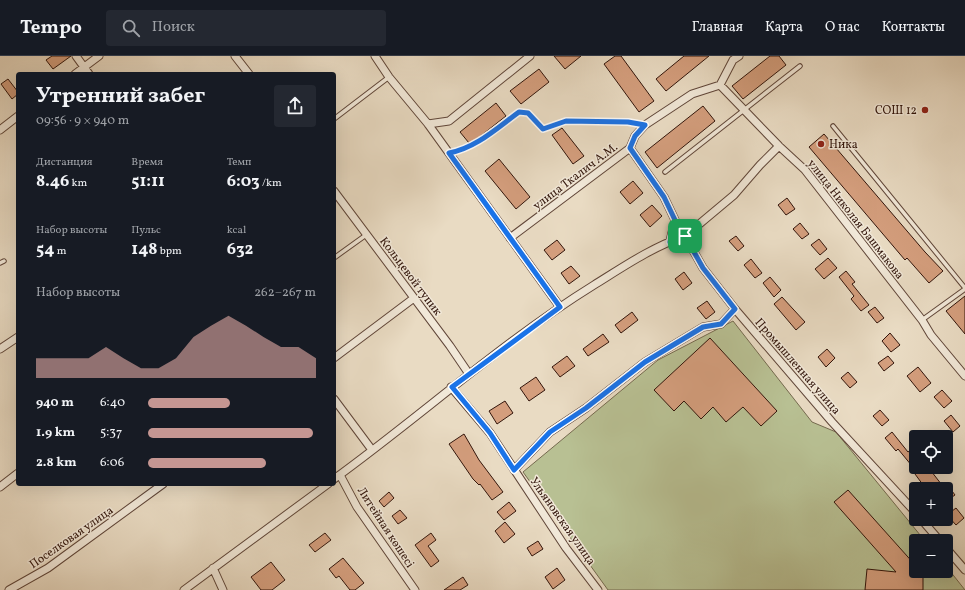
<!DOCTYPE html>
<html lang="ru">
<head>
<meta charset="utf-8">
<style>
	body { margin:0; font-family:Vollkorn,serif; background:#242831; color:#f1f3f6; height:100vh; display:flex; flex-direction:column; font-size:15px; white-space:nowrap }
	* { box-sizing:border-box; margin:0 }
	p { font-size:13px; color:#9ea1a6 }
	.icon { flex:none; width:22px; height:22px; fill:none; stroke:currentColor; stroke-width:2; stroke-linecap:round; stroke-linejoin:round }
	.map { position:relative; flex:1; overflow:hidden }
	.sheet { position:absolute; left:16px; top:16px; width:320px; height:414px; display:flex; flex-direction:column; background:#171b24; border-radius:4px; box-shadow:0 4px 16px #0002 }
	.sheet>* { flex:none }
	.buttons { position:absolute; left:909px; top:374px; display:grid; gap:8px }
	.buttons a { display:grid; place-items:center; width:44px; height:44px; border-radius:4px; background:#171b24; box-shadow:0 4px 16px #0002; font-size:20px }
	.pin { position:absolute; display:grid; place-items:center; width:34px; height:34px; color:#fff; margin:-17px; border-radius:8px; box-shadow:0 2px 6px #0006 }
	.round { display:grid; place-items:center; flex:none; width:42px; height:42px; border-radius:4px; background:#242831 }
	.headline { display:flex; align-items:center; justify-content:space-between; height:68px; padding:0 20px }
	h1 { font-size:22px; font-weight:700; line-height:30px }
	.figures { display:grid; grid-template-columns:repeat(3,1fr); gap:6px; height:68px; padding:4px 20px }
	.figures div { display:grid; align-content:center }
	.figures b { font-size:17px; font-weight:700 }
	.figures small { font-size:11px; font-weight:400 }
	.figures p { font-size:11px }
	.chart { height:112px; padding:8px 20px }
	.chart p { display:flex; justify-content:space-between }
	.chart svg { width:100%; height:72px; margin-top:4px; fill:#c59692; opacity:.7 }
	ul { padding:0 20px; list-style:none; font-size:13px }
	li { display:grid; grid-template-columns:64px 48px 1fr; align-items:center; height:30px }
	li i { height:10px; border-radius:5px; background:#c59692 }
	header { display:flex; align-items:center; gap:24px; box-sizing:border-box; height:56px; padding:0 20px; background:#171b24; border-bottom:1px solid #363941 }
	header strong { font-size:19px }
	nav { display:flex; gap:22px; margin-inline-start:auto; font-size:14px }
	.search { width:280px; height:36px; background:#242831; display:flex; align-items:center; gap:10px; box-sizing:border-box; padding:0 14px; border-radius:4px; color:#9ea1a6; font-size:15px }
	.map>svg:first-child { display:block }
	.green { fill:#b8c093; stroke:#756a4f }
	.building { fill:#d49e7d; stroke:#32150b }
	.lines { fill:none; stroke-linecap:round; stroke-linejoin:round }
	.service-casing { stroke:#604639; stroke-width:5.5 }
	.minor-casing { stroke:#604639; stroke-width:9 }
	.service { stroke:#f1e8d8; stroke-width:3.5 }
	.minor { stroke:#f1e8d8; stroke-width:7 }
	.route-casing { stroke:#fff; stroke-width:8 }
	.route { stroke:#1a73e8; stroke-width:5 }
	.poi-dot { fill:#8f2418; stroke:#f1e8d8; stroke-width:1.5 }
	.labels { text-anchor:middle; stroke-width:3; stroke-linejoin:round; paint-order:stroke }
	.poi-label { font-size:12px; fill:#32150b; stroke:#f1e8d8; text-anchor:end }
	.street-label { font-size:12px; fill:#32150b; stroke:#f1e8d8 }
</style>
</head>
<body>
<header>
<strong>Tempo</strong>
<div class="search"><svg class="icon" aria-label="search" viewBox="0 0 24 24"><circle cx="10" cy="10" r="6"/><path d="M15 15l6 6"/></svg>Поиск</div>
<nav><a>Главная</a><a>Карта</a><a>О нас</a><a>Контакты</a></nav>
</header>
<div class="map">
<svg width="965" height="534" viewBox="0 0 965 534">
	<rect width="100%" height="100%" fill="#e9dbc3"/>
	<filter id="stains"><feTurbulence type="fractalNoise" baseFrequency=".005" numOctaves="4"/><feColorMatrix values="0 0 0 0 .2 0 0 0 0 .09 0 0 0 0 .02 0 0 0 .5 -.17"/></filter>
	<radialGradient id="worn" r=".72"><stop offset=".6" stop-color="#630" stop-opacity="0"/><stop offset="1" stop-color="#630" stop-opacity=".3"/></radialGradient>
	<!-- green -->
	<path class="green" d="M733 265 812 366 836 376 925 485H916V515H946V510L965 534H608L523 416 658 304Z"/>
	<!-- building -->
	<path class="building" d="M52 0H71L53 13 46 4Z
		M554 0H581L565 13Z
		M615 0H621L654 45 639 56 604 8Z
		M684 0H709L666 35 656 23Z
		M770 0H779L786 9 743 43 732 30Z
		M539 13 549 26 521 48 510 35Z
		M8 23 18 36V38L12 43 1 28Z
		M496 47 506 60 478 82 469 87 460 76Z
		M703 50 715 65 657 112 645 96Z
		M562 72 584 100 573 108 552 79Z
		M824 78 925 196 943 215 929 227 907 202 905 204 809 91Z
		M499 103 530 141 516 153 485 115Z
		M633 125 643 137 630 148 620 136Z
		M787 142 795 153 786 159 778 149Z
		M652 149 662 160 650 171 640 159Z
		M800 167 809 178 802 183 793 173Z
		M736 180 744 190 738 195 729 185Z
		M819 183 827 193 820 199 811 189Z
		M557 184 565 194 552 204 544 194Z
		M828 202 837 212 824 223 815 213Z
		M751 203 762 217 755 222 744 209Z
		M571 210 580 220 569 228 561 217Z
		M846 215 855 226 852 228 869 249 861 255 851 243 854 240 839 221Z
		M684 216 692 227 683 234 675 223Z
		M770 221 781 234 774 241 763 227Z
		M965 240V278L946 255Z
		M782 241 805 266 796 274 774 248Z
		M707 245 715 256 706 263 697 252Z
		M875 251 884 262 877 267 868 256Z
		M632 256 638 264 621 277 615 269Z
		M890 277 900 289 891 296 882 285Z
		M603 278 609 286 588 300 583 293Z
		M710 282 777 355 761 370 743 351 726 366 713 351 701 363 684 345 674 355 654 334Z
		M827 293 835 302 826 311 818 301Z
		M567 300 575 310 560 321 552 311Z
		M888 300 894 307 884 315 878 307Z
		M918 311 931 327 920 336 907 320Z
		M848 316 857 326 850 332 841 322Z
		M536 321 545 334 529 345 520 332Z
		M942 334 952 345 944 352 934 341Z
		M505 345 513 357 497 368 489 355Z
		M880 354 889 364 882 370 873 360Z
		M951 359 960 370 953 376 944 365Z
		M892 376 908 396 916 390V411H928L945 433H926L915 418 917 416 898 393 896 395 885 382Z
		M464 378 479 404 503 436 492 444 480 428 479 429 473 423 449 388Z
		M946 427 955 439 946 445Z
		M848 434 916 510V515H921L923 517V534H865L867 513 896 516 834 446Z
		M389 436 394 442 384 451 379 445Z
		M509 446 516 455 504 464 497 456Z
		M956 452 964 462 956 469 947 459Z
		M400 454 407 462 398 468 392 460Z
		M505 466 515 478 504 487 495 475Z
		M325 477 331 484 315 496 309 489Z
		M431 477 436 484 428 490 439 505 431 511 415 489Z
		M538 485 543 493 532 500 527 492Z
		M343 502 364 527 355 534H350L339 520 336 522 329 513Z
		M271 506 285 524 272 534H261L251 521Z
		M557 512 565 524 553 533 545 521Z
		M463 521 468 529 460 534H444Z"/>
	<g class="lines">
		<!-- service casing -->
		<g class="service-casing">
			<path id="service" d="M334 63 389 21
				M833 70 965 232
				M450 97C476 92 498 72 519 56L528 57 543 73 566 65 628 66 645 69
				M665 116 800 10
				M334 202 366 179
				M0 207 4 205
				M922 264 965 233"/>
		</g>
		<!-- minor casing -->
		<g class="minor-casing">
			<path id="minor" d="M76 0 89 18
				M235 0 249 18
				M375 0 389 21 428 68 560 251
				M75 18 99 0
				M720 29 779 90 805 114 922 264 931 279 965 320
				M428 68 449 65 530 0
				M0 74 18 60
				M630 92 664 141 675 164 670 185
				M334 135 450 290 469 318
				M685 180 734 139 760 109 779 90
				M510 182 630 92 635 80 645 69 692 38 720 29 733 4 739 0
				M0 293 18 281
				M334 302 414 242
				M451 331 490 377 566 492 598 534
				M334 343 372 394
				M514 414 550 376 586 352 645 306 703 271 721 268 735 253
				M340 419 357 451 415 534
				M334 423C421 360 502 286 594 229 623 211 652 191 685 180L703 212 735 253 832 366 916 457
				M0 431 18 417
				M921 463 940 485
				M946 492 965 514
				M213 512 223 534
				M9 534 48 512 163 428
				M184 534 328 428"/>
		</g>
		<!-- service -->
		<use href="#service" class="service"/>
		<!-- minor -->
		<use href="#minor" class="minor"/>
	</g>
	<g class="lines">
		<!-- route casing -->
		<g class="route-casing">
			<path id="route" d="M519 56 528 57 543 73 566 65 628 66 645 69 635 80 630 92 664 141 675 164 670 186 685 180 703 212 735 253 721 268 703 271 645 306 586 352 550 376 514 414 490 377 452 331 560 251 449 97C476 92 497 72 519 56Z"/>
		</g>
		<!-- route -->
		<use href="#route" class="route"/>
	</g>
	<!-- markers -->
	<g class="poi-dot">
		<circle cx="925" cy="54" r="4"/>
		<circle cx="821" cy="88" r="4"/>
	</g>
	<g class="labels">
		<!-- poi labels -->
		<g class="poi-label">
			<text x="917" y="58">СОШ 12</text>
			<text x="829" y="92" text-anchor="start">Ника</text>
		</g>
		<!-- street labels -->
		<g class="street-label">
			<text transform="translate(575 120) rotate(-37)" y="4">улица Ткалич А.М.</text>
			<text transform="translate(856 163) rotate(52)" y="4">улица Николая Башмакова</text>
			<text transform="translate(411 220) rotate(53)" y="4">Кольцевой тупик</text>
			<text transform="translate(798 310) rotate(49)" y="4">Промышленная улица</text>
			<text transform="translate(563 465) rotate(55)" y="4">Ульяновская улица</text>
			<text transform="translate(386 471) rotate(57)" y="4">Литейная көшесі</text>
			<text transform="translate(71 481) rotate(-35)" y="4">Поселковая улица</text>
		</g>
	</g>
	<rect width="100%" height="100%" filter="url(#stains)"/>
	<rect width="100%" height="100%" fill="url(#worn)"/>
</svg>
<div class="buttons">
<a><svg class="icon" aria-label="locate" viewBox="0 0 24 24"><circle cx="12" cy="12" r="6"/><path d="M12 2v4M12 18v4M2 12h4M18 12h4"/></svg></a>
<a>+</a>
<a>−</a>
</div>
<div class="pin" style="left:685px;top:180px;background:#1e9e55"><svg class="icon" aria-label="arrive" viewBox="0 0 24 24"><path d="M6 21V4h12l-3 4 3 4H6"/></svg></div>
<section class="sheet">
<div class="headline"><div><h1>Утренний забег</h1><p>09:56 · 9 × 940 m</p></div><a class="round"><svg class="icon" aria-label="share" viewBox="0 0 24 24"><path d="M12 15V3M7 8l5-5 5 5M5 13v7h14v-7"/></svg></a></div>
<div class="figures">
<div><p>Дистанция</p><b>8.46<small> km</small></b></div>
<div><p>Время</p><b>51:11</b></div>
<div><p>Темп</p><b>6:03<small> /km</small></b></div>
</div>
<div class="figures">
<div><p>Набор высоты</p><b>54<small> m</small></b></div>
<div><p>Пульс</p><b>148<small> bpm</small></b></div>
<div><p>kcal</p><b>632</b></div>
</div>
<div class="chart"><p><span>Набор высоты</span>262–267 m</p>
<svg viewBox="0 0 160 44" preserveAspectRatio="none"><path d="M0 44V32L10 32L20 32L30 32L40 25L50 32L60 38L70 38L80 32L90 19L100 12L110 6L120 12L130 19L140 25L150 25L160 32V44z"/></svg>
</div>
<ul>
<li><b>940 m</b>6:40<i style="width:49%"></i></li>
<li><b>1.9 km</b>5:37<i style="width:98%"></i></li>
<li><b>2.8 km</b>6:06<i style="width:70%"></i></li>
</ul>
</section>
</div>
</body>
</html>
